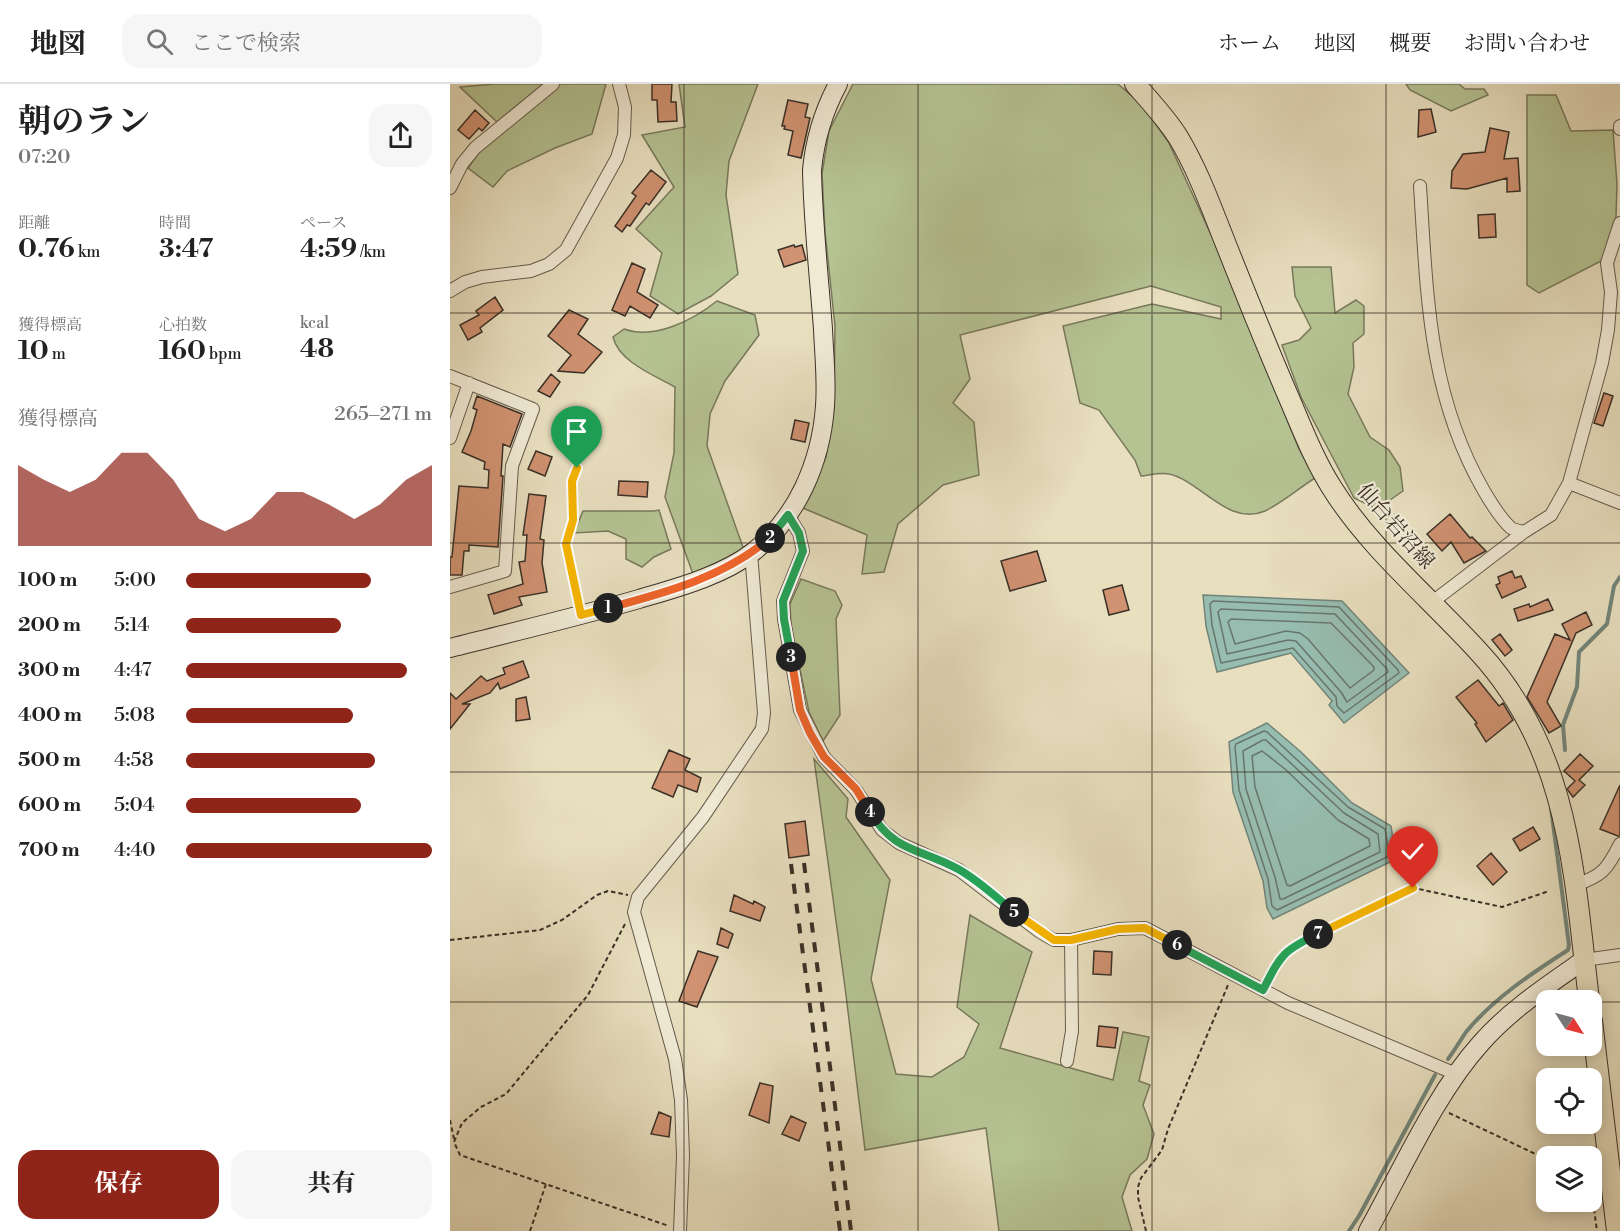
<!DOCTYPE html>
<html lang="ja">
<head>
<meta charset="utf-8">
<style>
	body { margin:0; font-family:"Libre Bodoni","Noto Serif JP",serif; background:#f6f6f6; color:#222; height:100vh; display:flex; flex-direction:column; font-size:22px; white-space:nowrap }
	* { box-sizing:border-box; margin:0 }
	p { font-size:20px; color:#767676 }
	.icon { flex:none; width:33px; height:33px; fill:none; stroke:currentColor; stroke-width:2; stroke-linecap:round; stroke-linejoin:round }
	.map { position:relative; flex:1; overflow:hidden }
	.panel { display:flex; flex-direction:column; background:#fff; width:450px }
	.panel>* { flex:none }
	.needle { width:39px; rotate:126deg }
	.controls { position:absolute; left:1086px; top:906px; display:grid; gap:12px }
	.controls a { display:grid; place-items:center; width:66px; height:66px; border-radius:12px; background:#fff; box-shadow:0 3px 15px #0003; font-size:30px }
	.pin { position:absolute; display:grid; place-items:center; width:51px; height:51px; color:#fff; margin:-62px -26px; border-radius:50% 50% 50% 0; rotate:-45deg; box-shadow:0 0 6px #0007 }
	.pin .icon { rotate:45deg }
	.km { position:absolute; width:30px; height:30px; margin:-15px; border-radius:50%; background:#222; color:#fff; font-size:16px; line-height:30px; text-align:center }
	.round { display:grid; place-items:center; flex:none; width:63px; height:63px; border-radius:18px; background:#f6f6f6 }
	.summary { display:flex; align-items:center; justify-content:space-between; height:102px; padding:0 18px }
	h1 { font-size:33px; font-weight:700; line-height:45px }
	.figures { display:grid; grid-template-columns:repeat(3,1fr); gap:9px; height:102px; padding:6px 18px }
	.figures div { display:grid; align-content:center }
	.figures b { font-size:26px; font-weight:700 }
	.figures small { font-size:16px; font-weight:400 }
	.figures p { font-size:16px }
	.chart { height:168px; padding:12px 18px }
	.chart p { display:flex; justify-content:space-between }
	.chart svg { width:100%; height:108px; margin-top:6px; fill:#8f2418; opacity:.7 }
	.button { display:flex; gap:12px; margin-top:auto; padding:12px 18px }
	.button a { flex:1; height:69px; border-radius:18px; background:#8f2418; color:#fff; font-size:24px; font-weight:700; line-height:69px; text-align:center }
	.button a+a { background:#f6f6f6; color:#222 }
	ul { padding:0 18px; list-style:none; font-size:20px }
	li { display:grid; grid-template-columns:96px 72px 1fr; align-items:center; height:45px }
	li i { height:15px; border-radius:8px; background:#8f2418 }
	header { display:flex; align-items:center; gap:36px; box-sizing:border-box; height:84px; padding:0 30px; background:#fff; border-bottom:2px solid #e0e0e0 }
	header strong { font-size:28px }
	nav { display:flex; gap:33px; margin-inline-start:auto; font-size:21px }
	.search { width:420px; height:54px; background:#f6f6f6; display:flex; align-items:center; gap:15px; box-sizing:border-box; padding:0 21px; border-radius:18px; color:#767676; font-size:22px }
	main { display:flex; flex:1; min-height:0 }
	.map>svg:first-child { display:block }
	.green { fill:#b5c292; stroke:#78795c; stroke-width:1.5 }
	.water { fill:#97bdb1; stroke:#72857a; stroke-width:1.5 }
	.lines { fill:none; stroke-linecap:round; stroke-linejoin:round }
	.shore { stroke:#68766c; stroke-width:1.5 }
	.stream { stroke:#72857a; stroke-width:4 }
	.building { fill:#d09271; stroke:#3a3027; stroke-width:1.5 }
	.street-casing { stroke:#665c4d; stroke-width:14 }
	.secondary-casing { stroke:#3a3027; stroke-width:20 }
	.primary-casing { stroke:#3a3027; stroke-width:22 }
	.path { stroke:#3a3027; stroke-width:2; stroke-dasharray:4.5 3; stroke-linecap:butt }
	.street { stroke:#f0ead5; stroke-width:12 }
	.secondary { stroke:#f0ead5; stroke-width:18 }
	.primary { stroke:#e8dfbf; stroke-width:20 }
	.rail { stroke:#3a3027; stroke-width:4; stroke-dasharray:10 10; stroke-linecap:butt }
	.split-1-casing { stroke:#fff; stroke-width:12 }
	.split-2-casing { stroke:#fff; stroke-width:12 }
	.split-3-casing { stroke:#fff; stroke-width:12 }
	.split-4-casing { stroke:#fff; stroke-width:12 }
	.split-5-casing { stroke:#fff; stroke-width:12 }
	.split-6-casing { stroke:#fff; stroke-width:12 }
	.split-7-casing { stroke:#fff; stroke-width:12 }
	.split-8-casing { stroke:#fff; stroke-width:12 }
	.split-1 { stroke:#f5b400; stroke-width:8 }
	.split-2 { stroke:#f0652b; stroke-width:8 }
	.split-3 { stroke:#22a559; stroke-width:8 }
	.split-4 { stroke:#f0652b; stroke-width:8 }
	.split-5 { stroke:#22a559; stroke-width:8 }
	.split-6 { stroke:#f5b400; stroke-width:8 }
	.split-7 { stroke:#22a559; stroke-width:8 }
	.split-8 { stroke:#f5b400; stroke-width:8 }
	.grid { fill:none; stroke:#3a3027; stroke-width:1.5; stroke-opacity:0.55 }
	.labels { text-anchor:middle; stroke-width:4.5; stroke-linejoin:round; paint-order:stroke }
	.street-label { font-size:21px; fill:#3a3027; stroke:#f0ead5 }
</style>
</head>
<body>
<header>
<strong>地図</strong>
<div class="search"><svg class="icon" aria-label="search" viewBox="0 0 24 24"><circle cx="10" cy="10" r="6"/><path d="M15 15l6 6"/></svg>ここで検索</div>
<nav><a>ホーム</a><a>地図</a><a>概要</a><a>お問い合わせ</a></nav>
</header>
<main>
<section class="panel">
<div class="summary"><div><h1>朝のラン</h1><p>07:20</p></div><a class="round"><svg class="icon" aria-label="share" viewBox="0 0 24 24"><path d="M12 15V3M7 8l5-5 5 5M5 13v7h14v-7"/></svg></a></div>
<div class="figures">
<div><p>距離</p><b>0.76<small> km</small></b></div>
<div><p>時間</p><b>3:47</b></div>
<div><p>ペース</p><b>4:59<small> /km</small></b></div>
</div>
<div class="figures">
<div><p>獲得標高</p><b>10<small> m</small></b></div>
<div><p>心拍数</p><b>160<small> bpm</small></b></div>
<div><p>kcal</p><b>48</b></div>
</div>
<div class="chart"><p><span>獲得標高</span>265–271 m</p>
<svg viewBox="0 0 160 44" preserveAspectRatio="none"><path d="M0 44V11L10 17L20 22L30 17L40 6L50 6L60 17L70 33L80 38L90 33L100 22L110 22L120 27L130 33L140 27L150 17L160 11V44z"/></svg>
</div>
<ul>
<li><b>100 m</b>5:00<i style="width:75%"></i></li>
<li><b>200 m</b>5:14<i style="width:63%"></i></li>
<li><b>300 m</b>4:47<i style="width:90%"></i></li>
<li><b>400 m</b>5:08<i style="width:68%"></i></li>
<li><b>500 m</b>4:58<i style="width:77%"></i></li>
<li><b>600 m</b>5:04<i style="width:71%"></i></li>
<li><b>700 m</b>4:40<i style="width:100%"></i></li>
</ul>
<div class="button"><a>保存</a><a>共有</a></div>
</section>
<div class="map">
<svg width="1170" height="1147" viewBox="0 0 1170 1147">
	<rect width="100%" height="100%" fill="#e8dfbf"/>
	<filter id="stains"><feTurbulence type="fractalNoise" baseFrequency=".00333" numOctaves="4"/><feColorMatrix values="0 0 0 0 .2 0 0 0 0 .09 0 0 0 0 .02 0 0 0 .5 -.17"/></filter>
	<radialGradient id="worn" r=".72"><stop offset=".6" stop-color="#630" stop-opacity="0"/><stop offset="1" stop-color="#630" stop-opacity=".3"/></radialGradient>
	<!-- green -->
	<path class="green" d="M44 0H94L47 38 10 3Z
		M110 0H156L142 50 105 64 57 87 43 103 18 84 30 67Z
		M229 0H308L279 77 276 111 288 190 261 212 228 230 200 212 212 169 186 145 224 103 192 51 235 43Z
		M403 0H668L692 21 719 59 763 155 849 365 865 394C849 404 832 419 815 427 778 443 751 397 719 390 711 388 700 391 691 392L685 376 649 326 630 319 613 242 702 220 771 235V223L701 202 510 251 520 295 503 319 524 338 529 391 493 401 448 440 434 488 412 490 417 451 353 424 376 373 384 323 385 242 375 148 372 90 379 47Z
		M956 0H1009L1015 5H1034L1038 11 1001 27 960 6Z
		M1077 11H1106L1121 47 1163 46 1167 100 1166 133 1153 176 1089 209 1077 201Z
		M842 183H881L885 229 906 216 914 222V250L903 259 904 283 898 310 920 353 939 366 950 383 953 407 927 425 904 414 851 313 832 261 849 256 861 244 845 212Z
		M267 217 305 231 309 251 275 297 260 330 257 362 294 466 243 490 215 413 224 369 225 303C204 291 169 278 163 253L174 245C205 256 243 236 267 217Z
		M209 426 221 465 204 473 192 483 176 475V455L158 447 124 449 133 427H204Z
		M351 495 385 507 392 521 386 535 390 631 373 657 359 628 341 543 340 520Z
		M364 675 398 715 396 733 440 796 421 895 446 990 482 993 514 973 529 940 507 923 520 831 582 868 550 964 663 996 673 948 699 953 689 997 700 1001 693 1021 704 1050 697 1075 680 1091 672 1113 682 1147H549L536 1044 415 1066 395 903Z"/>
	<!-- water -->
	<path class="water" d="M753 511 892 517 959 589 894 639 879 621 882 617 841 569 767 588 756 542Z
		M817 639 851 668 902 719 941 742 946 775 823 835 817 824 813 797 783 708 779 658Z"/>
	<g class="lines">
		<!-- shore -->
		<path class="shore" d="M763 517 889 523 948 586 949 589 894 629 887 622 886 613 843 564 771 579 762 541 760 520Z
			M771 525 885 530 937 585 938 588 897 618 891 608 846 557 838 556 777 570 768 528Z
			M781 535 881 539 924 583V586L900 604 858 555 850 549 836 547 785 560 778 538Z
			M814 647 817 648 898 723 935 745 939 770 937 773 827 826 822 822 818 795 789 706 785 663 786 660Z
			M813 656H816L894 729 928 750 930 768 833 815H830L825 793 796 705 793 667Z
			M812 667 835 685 888 736 919 755 920 762 840 802 837 801 805 703 802 672Z"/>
		<!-- stream -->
		<path class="stream" d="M1115 666 1113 641 1127 603 1129 568 1157 540 1164 502 1170 493
			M998 975C1004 967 1010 957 1016 948 1043 915 1082 889 1118 866L1119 861 1101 724
			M899 1147 909 1132 985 991"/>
	</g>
	<!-- building -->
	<path class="building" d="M202 0H222L221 18H226L227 37 208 38 207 16H202Z
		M338 16 358 20 355 33 360 34 351 74 338 71 343 47 334 45 335 42H332Z
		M981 25 986 48 968 53 969 26Z
		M25 26 39 39 32 47 29 44 19 55 8 46Z
		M1040 44 1059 48 1054 75 1068 74 1070 107 1057 108V94L1017 105 1001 104 1002 87 1013 70 1035 68Z
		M201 86 216 98 199 121 196 119 180 142 177 141 172 148 165 142 186 112 182 109Z
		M1045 130 1046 153 1029 154 1028 131Z
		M344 161 345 163 352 161 356 176 334 183 328 166Z
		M182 179 195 185 187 208 208 221 200 234 180 222 175 232 162 226Z
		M45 213 53 226 30 244 32 248 18 256 10 241 29 231 26 227Z
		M119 226 138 235 128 250 152 268 134 289 108 287 121 271 98 252Z
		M101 290 110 298 100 313 88 307Z
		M1154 309 1163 312 1153 342 1144 339Z
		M27 312 72 330 60 363 53 360 51 392H53L48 463 19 461V467H14L12 491H0V473H2L9 402 38 404 39 386 34 385 35 378 12 368 21 347 27 326 23 324Z
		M345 336 359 339 355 358 341 355Z
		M86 367 102 373 95 392 78 385Z
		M169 397 198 398 197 413 168 411Z
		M79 410 96 412 90 455 94 456 92 479 97 508 69 513 72 521 44 530 38 511 73 500 69 478 75 477 77 451H73Z
		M1000 430 1020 454 1022 453 1036 467 1014 479 1001 458 992 467 977 450Z
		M587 467 596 497 560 507 551 477Z
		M1062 487 1065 494 1071 492 1076 503 1052 514 1046 501 1050 499 1048 493Z
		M672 501 679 526 659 531 653 506Z
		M1098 515 1103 526 1068 537 1064 525 1079 520 1080 523Z
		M1136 528 1142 541 1126 549 1097 618 1111 642 1099 649 1077 613 1105 550 1120 556 1112 540Z
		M1050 550 1062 566 1055 572 1042 556Z
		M73 577 79 593 50 605 48 599 40 609 12 620H20L0 645V609L6 615 31 592 37 597 55 590 53 584Z
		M1028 596 1049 622 1053 619 1063 636 1036 658 1025 640 1027 639 1006 613Z
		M76 613 80 635 66 637V615Z
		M219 666 240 675 235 686 251 694 247 708 228 701 223 713 202 704Z
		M1130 670 1143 682 1129 696 1135 701 1123 713 1117 705 1125 697 1114 687Z
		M1170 701V752H1168L1150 745Z
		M355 737 359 771 339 774 335 740Z
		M1083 743 1090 755 1070 767 1063 755Z
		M1041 769 1057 788 1043 801 1027 782Z
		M284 811 303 820 304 817 315 823 310 837 280 827Z
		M271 844 283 850 278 864 267 860Z
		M248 867 268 873 247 923 229 917Z
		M644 867 662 868 661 891 643 890Z
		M649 942 668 944 665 964 647 962Z
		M310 999 323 1002 319 1039 299 1031Z
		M209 1028 221 1033 219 1053 201 1050Z
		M341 1032 356 1039 349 1057 332 1050Z"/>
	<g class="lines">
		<!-- street casing -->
		<g class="street-casing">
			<path id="street" d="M1170 42V45
				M970 102C977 210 978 310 1034 407 1041 419 1051 435 1061 444 1064 446 1070 447 1074 448
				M0 104 12 80 25 64 103 0
				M0 207 15 198 32 193 81 187 99 180 116 166 167 74 174 51 175 23 169 0
				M0 292 83 325 62 382 55 487 0 503
				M0 354 19 299
				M1119 399 1170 419
				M338 431 349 449 353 467 333 517 334 535 350 626 374 673 406 706 432 746 449 759 509 786 590 848 604 856H621L668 845 695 844 838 919 1006 990
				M981 519 1074 448 1101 431 1119 399 1152 279 1158 246 1161 208 1157 179 1170 139
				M1125 801C1152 792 1157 786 1170 760
				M1134 876 1170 871
				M617 977 622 947 621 856
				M230 1147 233 1072 231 1016 225 975 184 828 188 813 253 733 312 645 314 629 301 469"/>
		</g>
		<!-- secondary casing -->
		<g class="secondary-casing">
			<path id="secondary" d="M0 564C63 548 127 533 189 515 226 504 272 492 303 468 347 434 371 378 375 322 377 296 374 270 373 245 369 192 363 139 362 86 365 54 373 28 388 0
				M918 1147C952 1086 985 1010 1031 959 1060 926 1098 901 1134 876"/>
		</g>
		<!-- primary casing -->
		<g class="primary-casing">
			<path id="primary" d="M685 0C700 17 716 34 728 53 748 86 761 123 775 158 796 211 817 263 839 314 852 344 864 376 882 404 920 465 981 515 1029 568 1120 667 1124 790 1139 916
				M1142 937 1167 1147"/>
		</g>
		<!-- path -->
		<path class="path" d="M127 384 122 397 123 436 116 460 128 517
			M175 840 138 911 56 1010 31 1023 12 1039 4 1058 10 1071 219 1142
			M0 856 90 846 112 836 147 811 158 807 178 811
			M819 894 834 869 845 861 964 804 1052 823 1099 807
			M999 1029 1096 1075
			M0 1036 4 1055
			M1142 1110 1147 1147
			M80 1147 96 1100
			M696 1147 688 1113V1103L691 1094 712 1066 718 1045 778 901"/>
		<!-- street -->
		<use href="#street" class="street"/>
		<!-- secondary -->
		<use href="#secondary" class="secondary"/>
		<!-- primary -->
		<use href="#primary" class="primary"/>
		<!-- rail -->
		<path class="rail" d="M354 779 401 1147
			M341 780 390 1147"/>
	</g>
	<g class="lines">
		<!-- split-1 casing -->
		<g class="split-1-casing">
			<path id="split-1" d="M127 384 122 397 123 436 116 460 131 531 158 524"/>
		</g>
		<!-- split-2 casing -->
		<g class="split-2-casing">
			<path id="split-2" d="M158 524C215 509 274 493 320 454"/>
		</g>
		<!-- split-3 casing -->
		<g class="split-3-casing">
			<path id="split-3" d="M320 454 338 431 349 449 353 467 333 517 334 535 341 573"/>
		</g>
		<!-- split-4 casing -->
		<g class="split-4-casing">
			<path id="split-4" d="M341 573 350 626 360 649 374 673 406 705 420 728"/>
		</g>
		<!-- split-5 casing -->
		<g class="split-5-casing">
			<path id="split-5" d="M420 728C445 769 470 764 508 785 528 796 546 813 564 828"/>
		</g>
		<!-- split-6 casing -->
		<g class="split-6-casing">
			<path id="split-6" d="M564 828 604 856H621L668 845 695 844 727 861"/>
		</g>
		<!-- split-7 casing -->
		<g class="split-7-casing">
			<path id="split-7" d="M727 861 813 906C831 871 832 867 868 850"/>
		</g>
		<!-- split-8 casing -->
		<g class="split-8-casing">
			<path id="split-8" d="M868 850 963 804"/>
		</g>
		<!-- split-1 -->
		<use href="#split-1" class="split-1"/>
		<!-- split-2 -->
		<use href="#split-2" class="split-2"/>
		<!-- split-3 -->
		<use href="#split-3" class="split-3"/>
		<!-- split-4 -->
		<use href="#split-4" class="split-4"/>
		<!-- split-5 -->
		<use href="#split-5" class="split-5"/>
		<!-- split-6 -->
		<use href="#split-6" class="split-6"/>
		<!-- split-7 -->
		<use href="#split-7" class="split-7"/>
		<!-- split-8 -->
		<use href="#split-8" class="split-8"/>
	</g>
	<!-- grid -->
	<path class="grid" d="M234 0V1147M468 0V1147M702 0V1147M936 0V1147M0 229H1170M0 459H1170M0 688H1170M0 918H1096M1142 918H1170"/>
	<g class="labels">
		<!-- street labels -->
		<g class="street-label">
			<text transform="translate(946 442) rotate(49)" y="7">仙台岩沼線</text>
		</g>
	</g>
	<rect width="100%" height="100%" filter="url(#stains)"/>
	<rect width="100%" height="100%" fill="url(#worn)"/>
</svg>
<div class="controls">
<a><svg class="needle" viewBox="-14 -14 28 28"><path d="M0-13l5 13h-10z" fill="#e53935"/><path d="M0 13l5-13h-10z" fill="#767676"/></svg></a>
<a><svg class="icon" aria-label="locate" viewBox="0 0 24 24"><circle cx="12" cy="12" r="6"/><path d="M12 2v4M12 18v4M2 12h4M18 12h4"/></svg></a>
<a><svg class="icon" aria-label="layers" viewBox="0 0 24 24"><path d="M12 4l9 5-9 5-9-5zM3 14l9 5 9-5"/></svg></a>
</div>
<div class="pin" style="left:127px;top:384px;background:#1e9e55"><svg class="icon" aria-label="arrive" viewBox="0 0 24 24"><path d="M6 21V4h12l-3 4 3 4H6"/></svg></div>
<div class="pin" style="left:963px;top:804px;background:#d93025"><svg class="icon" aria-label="check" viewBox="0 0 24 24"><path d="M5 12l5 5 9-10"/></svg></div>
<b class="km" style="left:158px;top:524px">1</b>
<b class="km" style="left:320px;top:454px">2</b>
<b class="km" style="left:341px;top:573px">3</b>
<b class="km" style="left:420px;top:728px">4</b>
<b class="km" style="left:564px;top:828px">5</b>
<b class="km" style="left:727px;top:861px">6</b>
<b class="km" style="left:868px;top:850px">7</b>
</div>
</main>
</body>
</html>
